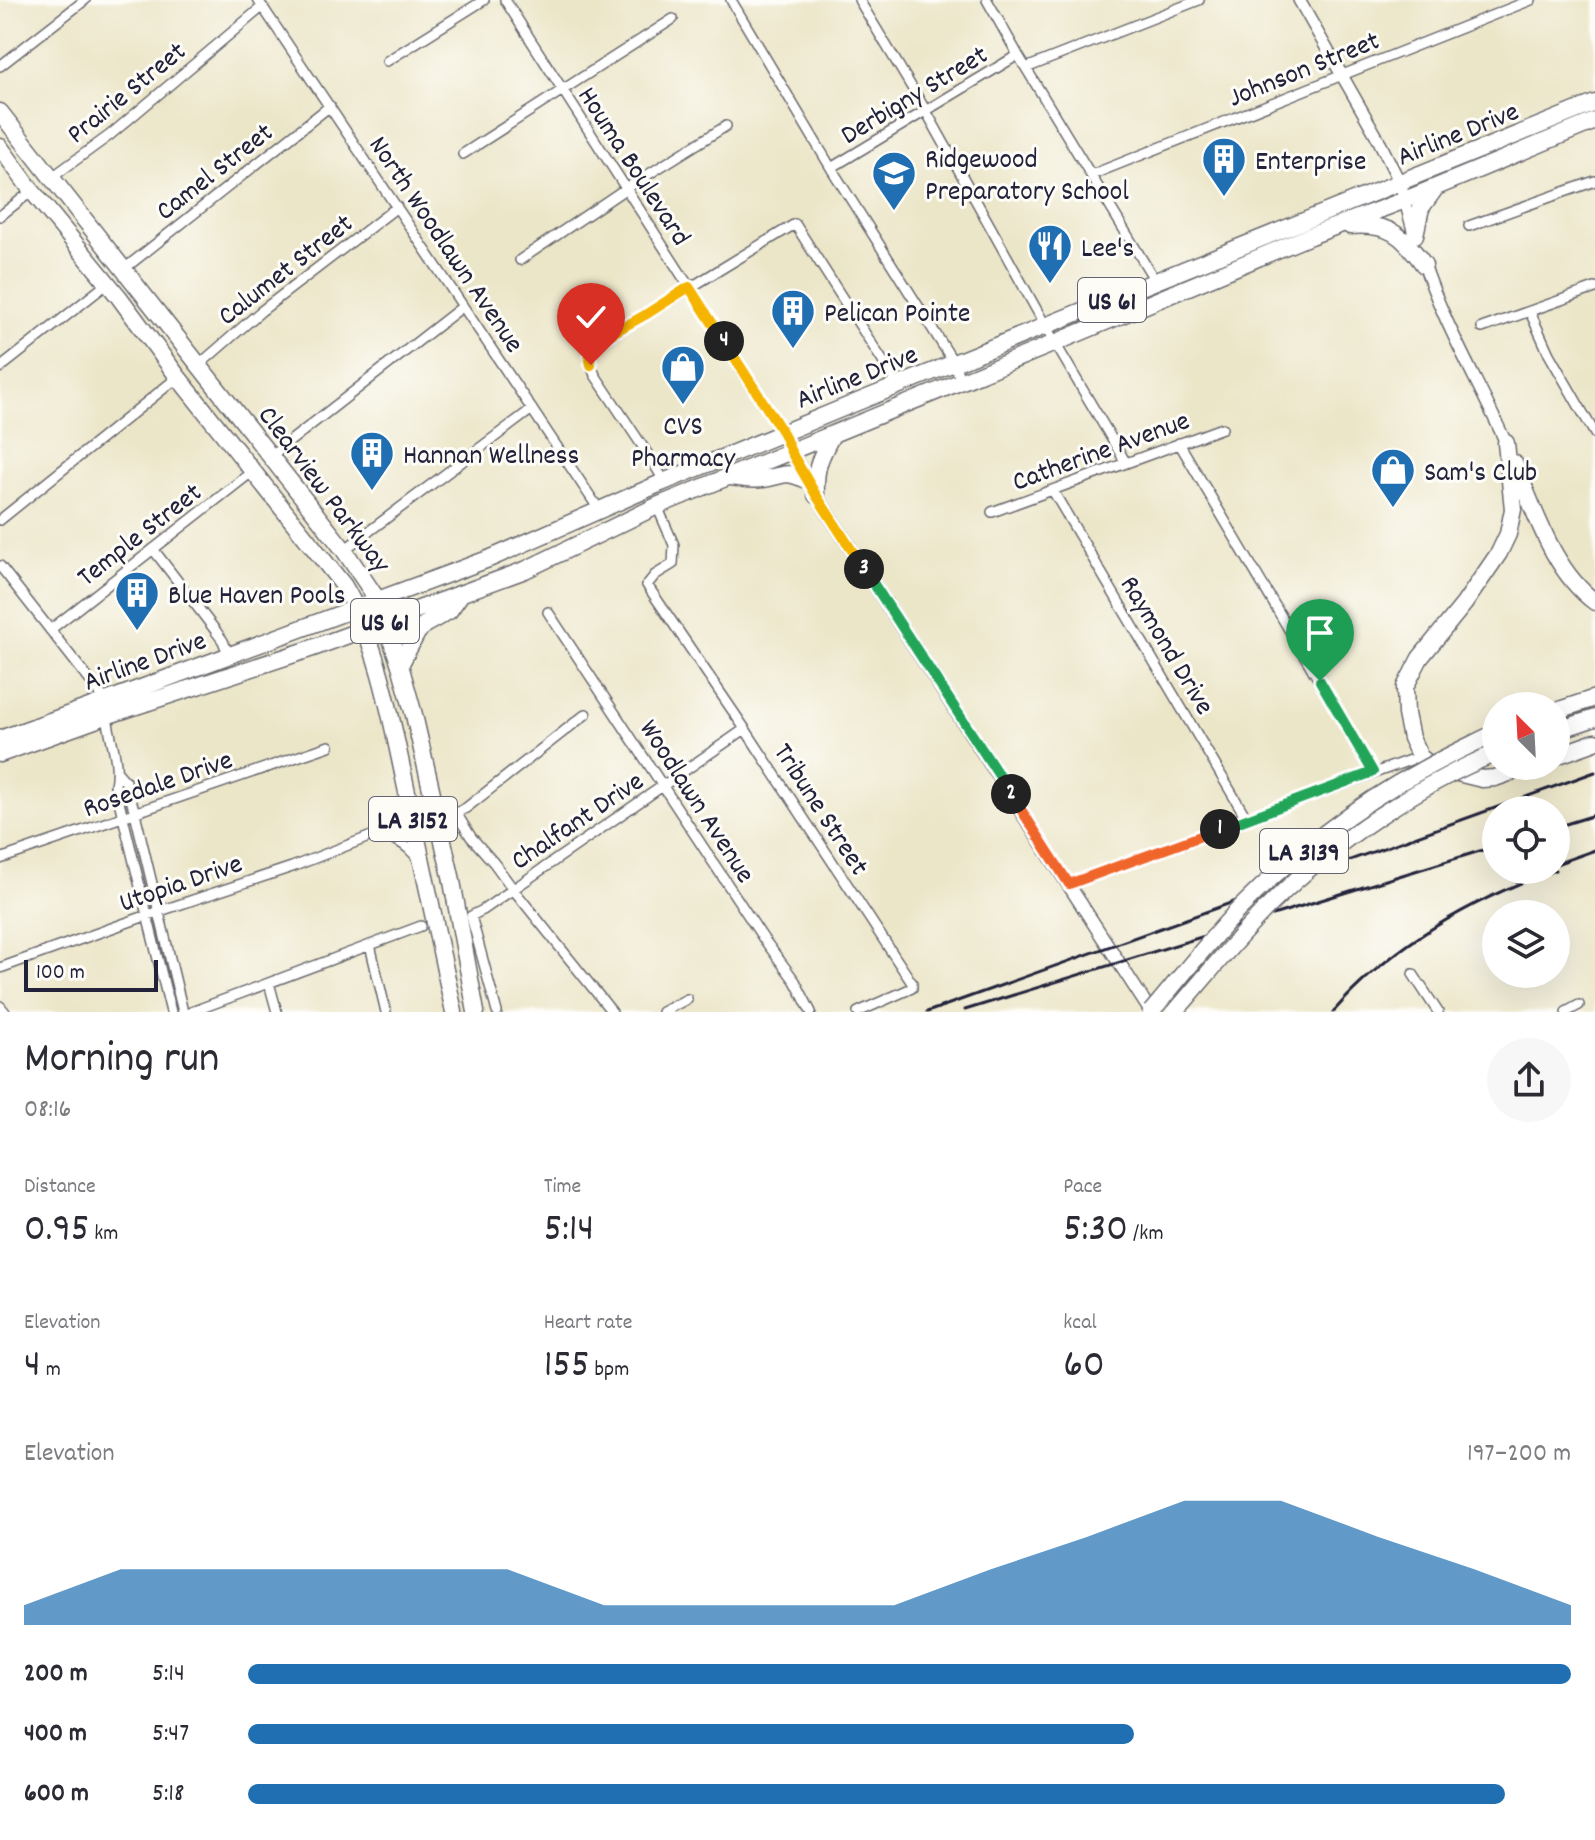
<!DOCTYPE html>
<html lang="en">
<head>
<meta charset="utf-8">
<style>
	body { margin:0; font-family:Dekko,sans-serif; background:#f7f7f7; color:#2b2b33; height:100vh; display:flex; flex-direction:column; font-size:30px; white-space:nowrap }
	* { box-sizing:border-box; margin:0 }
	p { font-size:26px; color:#7c7c81 }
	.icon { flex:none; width:44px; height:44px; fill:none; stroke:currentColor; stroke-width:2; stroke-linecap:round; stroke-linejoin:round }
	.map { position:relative; height:1012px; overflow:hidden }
	.sheet { display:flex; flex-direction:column; background:#fff; flex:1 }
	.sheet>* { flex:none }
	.needle { width:52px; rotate:336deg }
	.fabs { position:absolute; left:1482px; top:692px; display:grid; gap:16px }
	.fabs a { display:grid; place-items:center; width:88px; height:88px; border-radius:50%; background:#fff; box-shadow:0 8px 32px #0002; font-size:40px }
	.scale { position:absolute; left:24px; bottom:20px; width:134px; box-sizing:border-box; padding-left:8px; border:4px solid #22223b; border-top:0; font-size:22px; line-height:28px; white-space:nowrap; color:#22223b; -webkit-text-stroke:6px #fdfcf7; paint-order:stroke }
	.pin { position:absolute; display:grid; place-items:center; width:68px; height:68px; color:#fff; margin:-82px -34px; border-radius:50% 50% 50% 0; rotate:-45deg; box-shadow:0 0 8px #0007 }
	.pin .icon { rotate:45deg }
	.km { position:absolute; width:40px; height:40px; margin:-20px; border-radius:50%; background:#222; color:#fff; font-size:22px; line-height:40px; text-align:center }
	.round { display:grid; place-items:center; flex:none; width:84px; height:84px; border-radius:42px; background:#f7f7f7 }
	.headline { display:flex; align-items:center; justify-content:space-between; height:136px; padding:0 24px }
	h1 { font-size:44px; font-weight:600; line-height:60px }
	.stats { display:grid; grid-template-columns:repeat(3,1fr); gap:12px; height:136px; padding:8px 24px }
	.stats div { display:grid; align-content:center }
	.stats b { font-size:40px; font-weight:600 }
	.stats small { font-size:22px; font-weight:400 }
	.stats p { font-size:22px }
	.chart { height:224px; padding:16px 24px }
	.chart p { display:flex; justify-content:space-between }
	.chart svg { width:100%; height:144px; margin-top:8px; fill:#1f6fb2; opacity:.7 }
	ul { padding:0 24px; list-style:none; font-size:26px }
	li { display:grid; grid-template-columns:128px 96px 1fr; align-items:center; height:60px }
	li i { height:20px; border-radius:10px; background:#1f6fb2 }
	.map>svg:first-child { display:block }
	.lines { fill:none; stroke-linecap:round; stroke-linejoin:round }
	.minor-casing { stroke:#69676d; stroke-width:12 }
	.tertiary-casing { stroke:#69676d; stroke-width:14 }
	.secondary-casing { stroke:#69676d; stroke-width:15 }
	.trunk-casing { stroke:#69676d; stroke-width:19 }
	.motorway-casing { stroke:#69676d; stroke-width:19 }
	.minor { stroke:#fff; stroke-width:9 }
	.tertiary { stroke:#fff; stroke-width:11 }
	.secondary { stroke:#fff; stroke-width:12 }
	.trunk { stroke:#fff; stroke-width:16 }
	.motorway { stroke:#fff; stroke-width:16 }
	.rail { stroke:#22223b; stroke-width:3 }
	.motorway-bridge-casing { stroke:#69676d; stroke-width:19; stroke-linecap:butt }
	.motorway-bridge { stroke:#fff; stroke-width:16 }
	.split-1-casing { stroke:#fff; stroke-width:16 }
	.split-2-casing { stroke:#fff; stroke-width:16 }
	.split-3-casing { stroke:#fff; stroke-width:16 }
	.split-4-casing { stroke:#fff; stroke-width:16 }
	.split-5-casing { stroke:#fff; stroke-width:16 }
	.split-1 { stroke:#22a559; stroke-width:10 }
	.split-2 { stroke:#f0652b; stroke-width:10 }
	.split-3 { stroke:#22a559; stroke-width:10 }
	.split-4 { stroke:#f5b400; stroke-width:10 }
	.split-5 { stroke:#f5b400; stroke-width:10 }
	.labels { text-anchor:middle; stroke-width:6; stroke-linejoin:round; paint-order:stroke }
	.shield { fill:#fdfcf7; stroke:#646373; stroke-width:2 }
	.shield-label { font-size:26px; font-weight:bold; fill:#22223b }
	.street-label { font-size:28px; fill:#22223b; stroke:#fdfcf7 }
	.poi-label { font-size:28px; fill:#22223b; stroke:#fdfcf7; text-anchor:start }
</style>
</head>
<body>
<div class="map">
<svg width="1595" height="1012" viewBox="0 0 1595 1012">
	<rect width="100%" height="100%" fill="#fdfcf7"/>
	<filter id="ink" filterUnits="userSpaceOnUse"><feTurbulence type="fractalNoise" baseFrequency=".0125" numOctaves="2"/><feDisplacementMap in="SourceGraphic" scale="16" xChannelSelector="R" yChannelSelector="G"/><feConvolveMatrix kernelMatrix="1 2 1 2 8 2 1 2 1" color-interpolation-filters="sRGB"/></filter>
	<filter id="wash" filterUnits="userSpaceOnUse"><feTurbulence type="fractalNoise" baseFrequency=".006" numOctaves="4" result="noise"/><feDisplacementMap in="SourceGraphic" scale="32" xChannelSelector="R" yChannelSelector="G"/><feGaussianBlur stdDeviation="1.8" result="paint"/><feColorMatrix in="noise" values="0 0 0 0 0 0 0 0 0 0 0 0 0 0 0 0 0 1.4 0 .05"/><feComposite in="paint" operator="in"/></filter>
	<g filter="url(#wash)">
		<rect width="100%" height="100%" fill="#ece6c9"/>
	</g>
	<g filter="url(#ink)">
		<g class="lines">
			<!-- minor casing -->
			<g class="minor-casing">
				<path id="minor" d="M258 0 600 511
					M505 0 783 433
					M731 0 831 168 954 363 961 382
					M859 0 926 111 1055 343 1126 463
					M987 0 1018 55 1157 284
					M387 61 484 0
					M0 66 85 0
					M1026 68 1199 0
					M463 154 673 19
					M831 168 1018 55
					M1091 175 1531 0
					M51 178 110 135 262 7
					M0 216 32 191
					M1469 226 1595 181
					M520 260 625 189 726 126
					M124 269 330 106
					M1530 312 1549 354 1595 434
					M1482 328 1595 288
					M199 365 260 312 397 207
					M0 368 108 283
					M1179 443 1373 772
					M271 456 462 307
					M661 483 660 474 653 462 595 375C591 366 586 354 593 346 603 334 633 322 647 314 696 284 746 254 795 224L898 385
					M1053 491 1247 819
					M657 506 674 545 673 564 655 575 647 585 745 729 912 983V988L858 1012
					M992 512 1222 428
					M0 520 178 377
					M153 549 215 630 223 641 229 656
					M344 550 532 409
					M0 566 106 701C105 730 121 757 115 785L171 1012
					M548 612 763 938 795 981 811 1012
					M50 630 253 471
					M118 773 126 782 135 813 183 1012
					M434 798 456 813 466 808 586 714
					M456 813 471 837 494 863 513 889 612 1012
					M374 835C393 836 407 844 418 859
					M0 859 329 746
					M1069 884 1410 760
					M370 945 386 1012
					M0 968 148 915 292 867 374 835 391 824 399 814 405 793
					M1413 974 1438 1012
					M269 983 277 1012
					M0 1006 5 1012
					M191 1012 421 926
					M497 1012 471 916 483 910 745 729
					M662 1012 687 999
					M1566 1012 1579 1005"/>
			</g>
			<!-- tertiary casing -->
			<g class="tertiary-casing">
				<path id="tertiary" d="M1299 0 1376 135 1400 183 1413 230
					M1422 258C1443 323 1478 381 1506 443"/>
			</g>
			<!-- secondary casing -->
			<g class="secondary-casing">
				<path id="secondary" d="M783 433 791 452 816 495 1151 1012"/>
			</g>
			<!-- trunk casing -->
			<g class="trunk-casing">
				<path id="trunk" d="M0 112 344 550 377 599 400 665 414 715 451 876 476 1012
					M0 147 32 191 119 297 178 377 344 586C378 644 390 713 404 778 421 856 438 934 454 1012
					M1350 226C1389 223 1402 234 1424 265
					M1415 235 1421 208 1434 190
					M731 477C741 478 753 481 763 479 788 475 782 470 807 480
					M816 495C815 468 819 459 832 435
					M400 665 417 633 424 625 449 611 461 594
					M0 739 106 701 491 558 661 483 855 403 1595 103
					M0 754 106 716 310 649 525 570 657 506 1055 343 1310 236 1405 200 1595 121"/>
			</g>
			<!-- motorway casing -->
			<g class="motorway-casing">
				<path id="motorway" d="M1506 443 1513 509 1508 534 1499 553 1464 604 1420 658 1405 687 1406 714 1411 738 1420 757 1433 767 1482 779 1495 778 1529 766
					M1514 463C1535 510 1552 570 1595 602
					M1556 711 1595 698
					M1556 731 1595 718
					M1556 756 1595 742"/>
			</g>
			<!-- minor -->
			<use href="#minor" class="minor"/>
			<!-- tertiary -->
			<use href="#tertiary" class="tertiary"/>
			<!-- secondary -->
			<use href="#secondary" class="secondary"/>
			<!-- trunk -->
			<use href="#trunk" class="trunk"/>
			<!-- motorway -->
			<use href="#motorway" class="motorway"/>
			<!-- rail -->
			<path class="rail" d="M1556 827 1595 815
				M1556 864 1595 850
				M965 1010 1496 846
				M927 1012 1595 772
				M1333 1012C1393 944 1471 900 1555 870"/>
			<!-- motorway-bridge casing -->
			<g class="motorway-bridge-casing">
				<path id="motorway-bridge" d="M1151 1012C1180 978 1207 943 1238 910 1290 857 1356 805 1422 770 1445 757 1469 746 1493 734
					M1175 1012C1207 975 1238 936 1273 902 1333 842 1418 785 1496 753"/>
			</g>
			<!-- motorway-bridge -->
			<use href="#motorway-bridge" class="motorway-bridge"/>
		</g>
	</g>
	<g class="lines" filter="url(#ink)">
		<!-- split-1 casing -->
		<g class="split-1-casing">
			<path id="split-1" d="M1220 829 1373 772 1320 681"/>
		</g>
		<!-- split-2 casing -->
		<g class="split-2-casing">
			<path id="split-2" d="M1011 794 1069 884 1220 829"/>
		</g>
		<!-- split-3 casing -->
		<g class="split-3-casing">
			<path id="split-3" d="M864 569 1011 794"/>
		</g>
		<!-- split-4 casing -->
		<g class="split-4-casing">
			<path id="split-4" d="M724 341 783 433 791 452 816 495 864 569"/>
		</g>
		<!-- split-5 casing -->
		<g class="split-5-casing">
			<path id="split-5" d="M591 365 589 355 592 347 602 339 645 315 689 287 724 341"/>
		</g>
		<!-- split-1 -->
		<use href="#split-1" class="split-1"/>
		<!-- split-2 -->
		<use href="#split-2" class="split-2"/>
		<!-- split-3 -->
		<use href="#split-3" class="split-3"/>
		<!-- split-4 -->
		<use href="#split-4" class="split-4"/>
		<!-- split-5 -->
		<use href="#split-5" class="split-5"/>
	</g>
	<!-- icons -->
	<defs>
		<g id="building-pin" transform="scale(2.3)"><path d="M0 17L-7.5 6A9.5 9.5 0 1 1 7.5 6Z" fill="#1f6fb2" stroke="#fdfcf7"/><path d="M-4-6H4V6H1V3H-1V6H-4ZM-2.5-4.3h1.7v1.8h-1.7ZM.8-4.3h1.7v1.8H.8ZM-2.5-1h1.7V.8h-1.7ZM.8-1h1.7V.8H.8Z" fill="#fff"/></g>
		<g id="school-pin" transform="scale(2.3)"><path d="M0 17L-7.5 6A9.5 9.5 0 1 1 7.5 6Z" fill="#1f6fb2" stroke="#fdfcf7"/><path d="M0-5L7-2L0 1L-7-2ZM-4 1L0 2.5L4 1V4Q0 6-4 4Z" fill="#fff"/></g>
		<g id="restaurant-pin" transform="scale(2.3)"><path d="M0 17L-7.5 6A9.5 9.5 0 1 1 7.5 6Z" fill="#1f6fb2" stroke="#fdfcf7"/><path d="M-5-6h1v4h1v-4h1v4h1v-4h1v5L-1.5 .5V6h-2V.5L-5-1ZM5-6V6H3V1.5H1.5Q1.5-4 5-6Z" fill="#fff"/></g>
		<g id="shop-pin" transform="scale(2.3)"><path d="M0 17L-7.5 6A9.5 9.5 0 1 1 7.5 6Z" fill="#1f6fb2" stroke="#fdfcf7"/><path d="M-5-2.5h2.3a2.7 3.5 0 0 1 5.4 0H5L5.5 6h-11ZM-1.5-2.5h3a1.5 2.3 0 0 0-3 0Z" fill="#fff"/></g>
	</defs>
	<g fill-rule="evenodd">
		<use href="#building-pin" x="1224" y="159"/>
		<use href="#school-pin" x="894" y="173"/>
		<use href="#restaurant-pin" x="1050" y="246"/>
		<use href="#building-pin" x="793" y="311"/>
		<use href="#shop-pin" x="683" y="367"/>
		<use href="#building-pin" x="372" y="453"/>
		<use href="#shop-pin" x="1393" y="470"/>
		<use href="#building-pin" x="137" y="593"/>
	</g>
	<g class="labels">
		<!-- shield labels -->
		<g class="shield">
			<rect x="1078" y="278" width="68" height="44" rx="6"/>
			<rect x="351" y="599" width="68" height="44" rx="6"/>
			<rect x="369" y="797" width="88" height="44" rx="6"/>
			<rect x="1260" y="829" width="88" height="44" rx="6"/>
		</g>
		<g class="shield-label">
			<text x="1112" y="309">US 61</text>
			<text x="385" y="630">US 61</text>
			<text x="413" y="828">LA 3152</text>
			<text x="1304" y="860">LA 3139</text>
		</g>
		<!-- street labels -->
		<g class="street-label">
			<text transform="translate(1303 67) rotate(-22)" y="10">Johnson Street</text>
			<text transform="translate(125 91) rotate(-39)" y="10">Prairie Street</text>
			<text transform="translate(913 93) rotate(-31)" y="10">Derbigny Street</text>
			<text transform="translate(1457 132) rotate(-22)" y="10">Airline Drive</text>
			<text transform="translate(636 165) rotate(57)" y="10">Houma Boulevard</text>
			<text transform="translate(213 170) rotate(-38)" y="10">Camel Street</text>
			<text transform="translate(448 243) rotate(56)" y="10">North Woodlawn Avenue</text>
			<text transform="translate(284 268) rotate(-38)" y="10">Calumet Street</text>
			<text transform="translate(856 375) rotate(-22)" y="10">Airline Drive</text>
			<text transform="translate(1100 449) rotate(-20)" y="10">Catherine Avenue</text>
			<text transform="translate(326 488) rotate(53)" y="10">Clearview Parkway</text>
			<text transform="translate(138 533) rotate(-38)" y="10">Temple Street</text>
			<text transform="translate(1169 644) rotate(59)" y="10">Raymond Drive</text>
			<text transform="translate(144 659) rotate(-20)" y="10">Airline Drive</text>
			<text transform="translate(157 782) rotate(-19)" y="10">Rosedale Drive</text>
			<text transform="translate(699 800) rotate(57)" y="10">Woodlawn Avenue</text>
			<text transform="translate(823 808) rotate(57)" y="10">Tribune Street</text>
			<text transform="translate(576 819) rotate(-34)" y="10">Chalfant Drive</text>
			<text transform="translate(180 881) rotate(-19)" y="10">Utopia Drive</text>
		</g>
		<!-- poi labels -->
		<g class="poi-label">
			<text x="925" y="167">Ridgewood<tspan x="925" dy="32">Preparatory School</tspan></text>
			<text x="1255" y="169">Enterprise</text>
			<text x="1081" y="256">Lee's</text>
			<text x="824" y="321">Pelican Pointe</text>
			<text x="683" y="434" text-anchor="middle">CVS<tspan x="683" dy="32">Pharmacy</tspan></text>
			<text x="403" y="463">Hannan Wellness</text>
			<text x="1424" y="480">Sam's Club</text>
			<text x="168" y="603">Blue Haven Pools</text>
		</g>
	</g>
</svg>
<div class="fabs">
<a><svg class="needle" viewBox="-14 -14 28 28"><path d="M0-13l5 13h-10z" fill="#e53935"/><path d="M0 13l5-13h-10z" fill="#7c7c81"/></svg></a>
<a><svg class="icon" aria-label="locate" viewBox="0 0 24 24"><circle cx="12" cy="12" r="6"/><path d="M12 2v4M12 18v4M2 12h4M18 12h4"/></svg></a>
<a><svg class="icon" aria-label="layers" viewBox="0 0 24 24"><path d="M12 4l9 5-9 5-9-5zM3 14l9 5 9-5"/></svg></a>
</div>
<div class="scale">100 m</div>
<div class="pin" style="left:1320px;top:681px;background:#1e9e55"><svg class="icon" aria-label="arrive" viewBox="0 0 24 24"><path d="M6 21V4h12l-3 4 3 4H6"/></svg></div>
<div class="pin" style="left:591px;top:365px;background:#d93025"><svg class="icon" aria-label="check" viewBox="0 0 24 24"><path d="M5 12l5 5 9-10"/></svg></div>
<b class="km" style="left:1220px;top:829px">1</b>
<b class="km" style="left:1011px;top:794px">2</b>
<b class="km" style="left:864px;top:569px">3</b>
<b class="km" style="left:724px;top:341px">4</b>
</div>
<section class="sheet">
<div class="headline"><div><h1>Morning run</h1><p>08:16</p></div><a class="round"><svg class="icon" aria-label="share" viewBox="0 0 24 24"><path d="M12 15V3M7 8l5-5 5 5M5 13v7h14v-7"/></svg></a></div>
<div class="stats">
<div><p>Distance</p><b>0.95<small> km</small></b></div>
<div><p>Time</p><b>5:14</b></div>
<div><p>Pace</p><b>5:30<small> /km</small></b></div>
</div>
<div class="stats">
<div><p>Elevation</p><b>4<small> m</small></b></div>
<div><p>Heart rate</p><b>155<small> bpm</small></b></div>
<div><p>kcal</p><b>60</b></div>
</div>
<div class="chart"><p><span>Elevation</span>197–200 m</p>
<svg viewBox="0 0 160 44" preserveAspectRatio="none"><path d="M0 44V38L10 27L20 27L30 27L40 27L50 27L60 38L70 38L80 38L90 38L100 27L110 17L120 6L130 6L140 17L150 27L160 38V44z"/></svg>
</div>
<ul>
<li><b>200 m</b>5:14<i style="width:100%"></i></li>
<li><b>400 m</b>5:47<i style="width:67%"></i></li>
<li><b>600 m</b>5:18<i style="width:95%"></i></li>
</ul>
</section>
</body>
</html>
